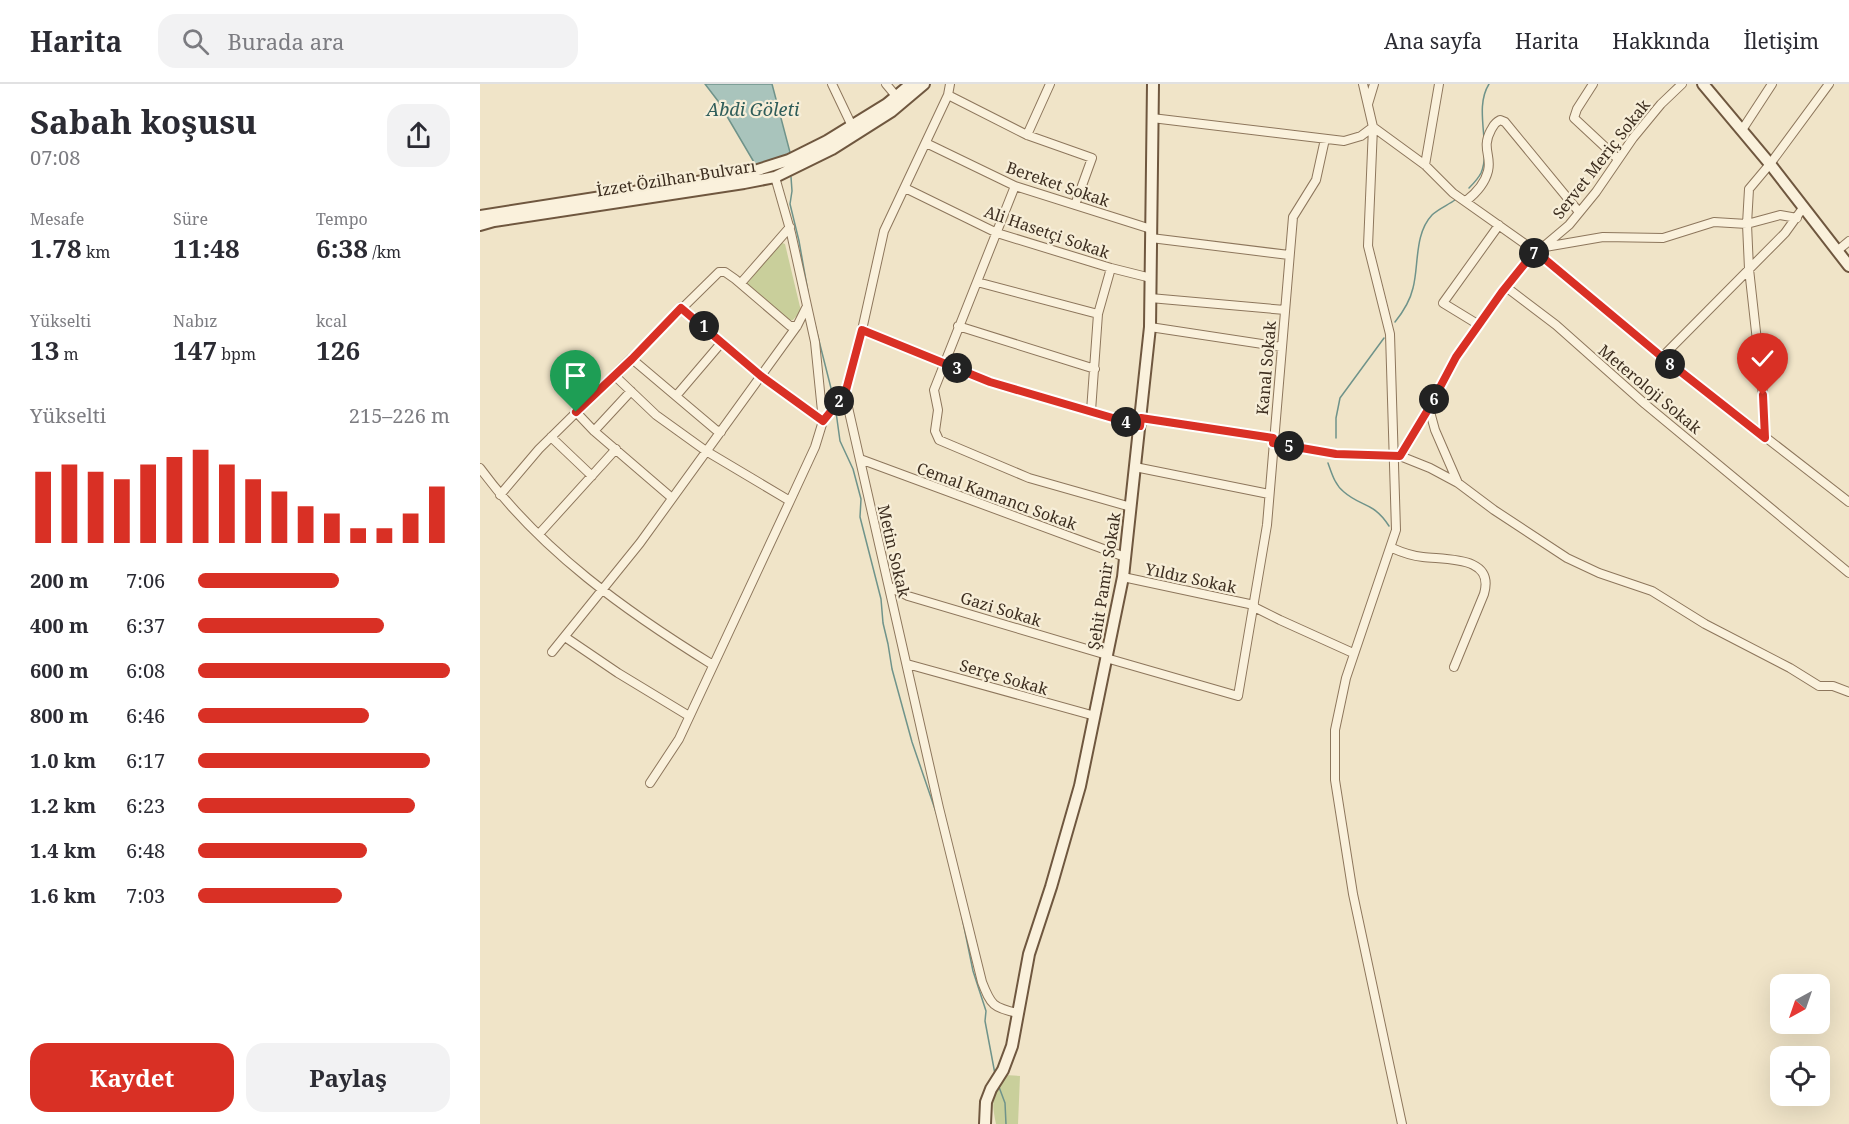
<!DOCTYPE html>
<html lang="tr">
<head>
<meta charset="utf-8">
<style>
	body { margin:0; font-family:"Noto Serif",serif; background:#f2f2f3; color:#2b2b33; height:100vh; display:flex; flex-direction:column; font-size:22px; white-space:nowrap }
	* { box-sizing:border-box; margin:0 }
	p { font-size:20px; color:#7c7c81 }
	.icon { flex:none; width:33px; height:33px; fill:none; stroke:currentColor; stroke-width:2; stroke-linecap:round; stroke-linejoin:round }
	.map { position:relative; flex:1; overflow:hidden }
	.sheet { display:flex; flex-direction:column; background:#fff; width:480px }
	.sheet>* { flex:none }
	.needle { width:39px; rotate:220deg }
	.buttons { position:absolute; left:1290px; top:890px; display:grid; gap:12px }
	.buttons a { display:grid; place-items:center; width:60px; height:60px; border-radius:12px; background:#fff; box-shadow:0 6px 24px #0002; font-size:30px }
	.pin { position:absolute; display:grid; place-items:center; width:51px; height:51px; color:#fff; margin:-62px -26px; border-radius:50% 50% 50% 0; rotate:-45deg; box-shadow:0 0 6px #0007 }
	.pin .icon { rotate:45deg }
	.km { position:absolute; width:30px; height:30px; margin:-15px; border-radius:50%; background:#222; color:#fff; font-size:16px; line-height:30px; text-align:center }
	.round { display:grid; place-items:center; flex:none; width:63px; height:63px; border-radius:18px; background:#f2f2f3 }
	.headline { display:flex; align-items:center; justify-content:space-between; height:102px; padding:0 30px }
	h1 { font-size:33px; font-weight:700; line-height:45px }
	.stats { display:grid; grid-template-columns:repeat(3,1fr); gap:9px; height:102px; padding:6px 30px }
	.stats div { display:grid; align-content:center }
	.stats b { font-size:26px; font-weight:700 }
	.stats small { font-size:16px; font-weight:400 }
	.stats p { font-size:16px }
	.chart { height:168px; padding:12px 30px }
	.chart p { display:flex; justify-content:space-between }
	.chart svg { width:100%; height:108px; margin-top:6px; stroke:#d93025; stroke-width:6 }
	.cta { display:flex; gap:12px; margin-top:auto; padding:12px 30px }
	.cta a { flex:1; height:69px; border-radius:18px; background:#d93025; color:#fff; font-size:24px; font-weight:700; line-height:69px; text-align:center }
	.cta a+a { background:#f2f2f3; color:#2b2b33 }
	ul { padding:0 30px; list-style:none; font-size:20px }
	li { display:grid; grid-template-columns:96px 72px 1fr; align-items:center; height:45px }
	li i { height:15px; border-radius:8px; background:#d93025 }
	header { display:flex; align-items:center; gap:36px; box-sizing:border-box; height:84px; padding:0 30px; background:#fff; border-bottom:2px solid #e1e1e2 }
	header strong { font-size:28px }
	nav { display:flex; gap:33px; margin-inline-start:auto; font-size:21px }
	.search { width:420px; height:54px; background:#f2f2f3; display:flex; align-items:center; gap:15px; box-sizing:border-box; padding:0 21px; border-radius:18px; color:#7c7c81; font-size:22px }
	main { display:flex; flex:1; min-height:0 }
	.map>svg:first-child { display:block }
	.green { fill:#c9cf9b }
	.water { fill:#a9c4bc; stroke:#6f938a; stroke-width:1.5 }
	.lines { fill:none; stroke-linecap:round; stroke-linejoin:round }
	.stream { stroke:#6f938a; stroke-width:1.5 }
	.street-casing { stroke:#8d765c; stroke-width:10 }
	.secondary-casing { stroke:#6f573f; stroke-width:14 }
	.street { stroke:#faf1dc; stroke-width:8 }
	.secondary { stroke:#faf1dc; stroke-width:10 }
	.route-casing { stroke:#fff; stroke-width:12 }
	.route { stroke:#d93025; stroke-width:8 }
	.labels { text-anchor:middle; stroke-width:4.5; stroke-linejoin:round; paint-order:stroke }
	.street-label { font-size:16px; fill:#3d2e20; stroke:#f7eed8 }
	.water-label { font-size:18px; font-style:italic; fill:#2f5d5a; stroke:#f7eed8 }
</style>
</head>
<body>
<header>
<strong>Harita</strong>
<div class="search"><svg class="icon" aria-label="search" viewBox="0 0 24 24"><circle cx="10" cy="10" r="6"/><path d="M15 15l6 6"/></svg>Burada ara</div>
<nav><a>Ana sayfa</a><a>Harita</a><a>Hakkında</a><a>İletişim</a></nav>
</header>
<main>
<section class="sheet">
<div class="headline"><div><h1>Sabah koşusu</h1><p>07:08</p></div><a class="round"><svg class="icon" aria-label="share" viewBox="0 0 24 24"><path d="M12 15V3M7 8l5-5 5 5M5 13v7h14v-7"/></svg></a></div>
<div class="stats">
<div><p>Mesafe</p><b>1.78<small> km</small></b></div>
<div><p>Süre</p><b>11:48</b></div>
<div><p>Tempo</p><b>6:38<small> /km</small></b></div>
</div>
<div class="stats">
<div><p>Yükselti</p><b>13<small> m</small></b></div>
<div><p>Nabız</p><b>147<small> bpm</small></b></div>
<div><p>kcal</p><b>126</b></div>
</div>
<div class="chart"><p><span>Yükselti</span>215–226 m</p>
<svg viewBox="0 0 160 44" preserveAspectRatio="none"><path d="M5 44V15M15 44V12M25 44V15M35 44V18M45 44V12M55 44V9M65 44V6M75 44V12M85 44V18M95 44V23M105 44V29M115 44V32M125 44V38M135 44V38M145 44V32M155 44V21"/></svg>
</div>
<ul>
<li><b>200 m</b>7:06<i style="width:56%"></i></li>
<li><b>400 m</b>6:37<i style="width:74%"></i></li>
<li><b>600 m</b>6:08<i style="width:100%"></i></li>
<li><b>800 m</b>6:46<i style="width:68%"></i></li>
<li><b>1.0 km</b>6:17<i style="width:92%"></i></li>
<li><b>1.2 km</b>6:23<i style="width:86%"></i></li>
<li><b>1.4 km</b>6:48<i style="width:67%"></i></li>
<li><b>1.6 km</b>7:03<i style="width:57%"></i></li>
</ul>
<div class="cta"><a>Kaydet</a><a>Paylaş</a></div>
</section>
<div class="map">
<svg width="1369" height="1040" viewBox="0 0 1369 1040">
	<rect width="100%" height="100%" fill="#f0e4c8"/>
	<!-- green -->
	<path class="green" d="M300 158 305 160 321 227 313 236H310L267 200Z
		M525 991 540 992 538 1040H516C511 1015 512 1013 525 991Z"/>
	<!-- water -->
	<path class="water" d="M225 0H292L311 72 278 85 238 17Z"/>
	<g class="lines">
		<!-- stream -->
		<path class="stream" d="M311 93 312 107 310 120 319 157 328 208
			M989 104C993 100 998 95 1001 89 1012 63 993 25 1009 0
			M333 233 354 316
			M915 238C923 228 930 217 933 204 939 182 934 150 952 131 958 125 968 121 975 116
			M356 328 360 357 373 385 381 415 380 433 401 515 403 539 408 560 412 585 432 658 458 734
			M856 354V334L860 314 904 254
			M848 379C852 390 855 401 864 408 881 423 894 418 909 442
			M481 828 493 887 506 927 505 937 515 990
			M519 1003 525 1019 526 1040"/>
		<!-- street casing -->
		<g class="street-casing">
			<path id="street" d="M352 0 372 42
				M406 0 416 12
				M470 0 468 11 404 147 382 246 365 310 459 724 502 898C511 921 513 924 538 929
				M883 0 893 43 888 162 910 250 916 446 866 594 855 646V696L873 810 922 1040
				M1113 0 1097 25 1094 34 1138 75
				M468 11 547 51 612 74 595 121
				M888 20 894 0
				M672 34 864 57 881 52 893 43
				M893 43 945 81 973 109 1055 167 1182 273 1369 418
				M1262 46 1292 0
				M547 51 570 0
				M446 59 535 102 671 145
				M945 81 959 0
				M535 102 454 306 458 326 455 347 459 356 549 394 651 423
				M425 104 517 149 631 184 671 194
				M986 117C995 110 1005 99 1008 87 1012 72 1001 64 1011 46 1014 41 1014 39 1020 36L1025 38 1099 128
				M671 154 809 171
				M1065 163 1123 153 1183 154 1234 138 1267 140 1300 131 1317 134
				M1357 167 1369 157
				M497 198 618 230
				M261 199 310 143
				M1026 203 1076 241 1165 320 1369 489
				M670 214 805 226
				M201 223 281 292 343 337 365 310
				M999 241 963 219 1019 141
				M478 242 615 285
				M670 243 802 263
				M382 246 510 298 660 342
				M1182 273 1305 149 1323 124
				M152 275 236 346 241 348
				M134 291 176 331 226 367 310 417
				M196 312 242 258
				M949 324 955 346 978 399
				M611 327 618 230 631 184
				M96 328 114 347 192 414
				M661 334 793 354
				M114 347 151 307
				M71 353 112 392
				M1285 354 1283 311 1269 185 1267 140 1269 105 1290 80 1349 0
				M793 359 856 370 920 372 950 384 978 399 1014 426 1087 474 1119 489 1172 507 1225 540 1310 584 1339 602H1353L1369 608
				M920 372 949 324 976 273 1026 203 1055 167 1063 163 1089 141 1116 108 1153 54 1181 20 1202 0
				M380 375 645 473
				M655 383 789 410
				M0 384C61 467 147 528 233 581
				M20 411 59 365 239 188H245L255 195 310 242H317
				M59 450 136 365
				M912 464C921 468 933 472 943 473 967 476 1015 472 1004 510L974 583
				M643 493 774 521
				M409 502 428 512 627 571
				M774 523 800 536 873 569
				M85 553 138 589 209 632
				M72 568 160 459 317 242 326 224
				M626 574 758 612 787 441 813 133 836 96 845 55
				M427 580 615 632
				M170 699 199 655 310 417 335 363 343 337 335 258 311 149 295 93"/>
		</g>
		<!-- secondary casing -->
		<g class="secondary-casing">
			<path id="secondary" d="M1223 0 1290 80 1369 182
				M0 132 262 91 309 76 347 57 407 20 431 0
				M0 141 14 137 264 99 295 93 352 65 412 27 444 0
				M505 1040 506 1018 511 1005 523 986 532 962 549 870 571 803 600 702 643 493 670 243 673 0"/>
		</g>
		<!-- street -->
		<use href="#street" class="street"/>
		<!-- secondary -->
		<use href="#secondary" class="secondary"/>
	</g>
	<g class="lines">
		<!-- route casing -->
		<g class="route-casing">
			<path id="route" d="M96 328 152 275 201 224 281 292 343 337 365 310 382 246 510 298 660 342 661 334 793 354V359L856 370 920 372 949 324 976 273 1022 208 1055 167 1182 273 1285 354 1283 311"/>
		</g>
		<!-- route -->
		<use href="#route" class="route"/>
	</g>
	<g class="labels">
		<!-- street labels -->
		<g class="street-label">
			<text transform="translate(1121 75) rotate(-52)" y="6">Servet Meriç Sokak</text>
			<text transform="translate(196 94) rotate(-9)" y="6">İzzet Özilhan Bulvarı</text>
			<text transform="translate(578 100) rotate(19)" y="6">Bereket Sokak</text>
			<text transform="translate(567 148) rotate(19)" y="6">Ali Hasetçi Sokak</text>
			<text transform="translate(786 284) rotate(-85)" y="6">Kanal Sokak</text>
			<text transform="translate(1170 305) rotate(40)" y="6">Meteroloji Sokak</text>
			<text transform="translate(517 412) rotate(20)" y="6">Cemal Kamancı Sokak</text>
			<text transform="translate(414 467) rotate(77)" y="6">Metin Sokak</text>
			<text transform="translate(711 494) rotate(12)" y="6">Yıldız Sokak</text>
			<text transform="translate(624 497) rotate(-81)" y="6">Şehit Pamir Sokak</text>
			<text transform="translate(521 525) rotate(17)" y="6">Gazi Sokak</text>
			<text transform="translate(524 593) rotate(16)" y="6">Serçe Sokak</text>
		</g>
		<!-- water labels -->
		<g class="water-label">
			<text x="273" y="32">Abdi Göleti</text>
		</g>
	</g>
</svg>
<div class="buttons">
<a><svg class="needle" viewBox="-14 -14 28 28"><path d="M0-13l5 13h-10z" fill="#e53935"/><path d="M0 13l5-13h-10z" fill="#7c7c81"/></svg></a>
<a><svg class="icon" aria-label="locate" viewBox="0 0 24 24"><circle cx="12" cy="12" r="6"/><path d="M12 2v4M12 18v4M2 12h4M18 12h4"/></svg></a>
</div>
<div class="pin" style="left:96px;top:328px;background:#1e9e55"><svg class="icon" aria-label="arrive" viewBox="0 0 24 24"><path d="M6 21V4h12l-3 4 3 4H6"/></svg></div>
<div class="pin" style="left:1283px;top:311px;background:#d93025"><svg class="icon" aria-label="check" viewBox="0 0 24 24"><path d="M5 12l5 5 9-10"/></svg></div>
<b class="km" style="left:224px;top:242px">1</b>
<b class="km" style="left:359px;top:317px">2</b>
<b class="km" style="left:477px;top:284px">3</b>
<b class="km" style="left:646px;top:338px">4</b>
<b class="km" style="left:809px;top:362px">5</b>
<b class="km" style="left:954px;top:315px">6</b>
<b class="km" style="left:1054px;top:169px">7</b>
<b class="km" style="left:1190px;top:280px">8</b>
</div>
</main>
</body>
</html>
